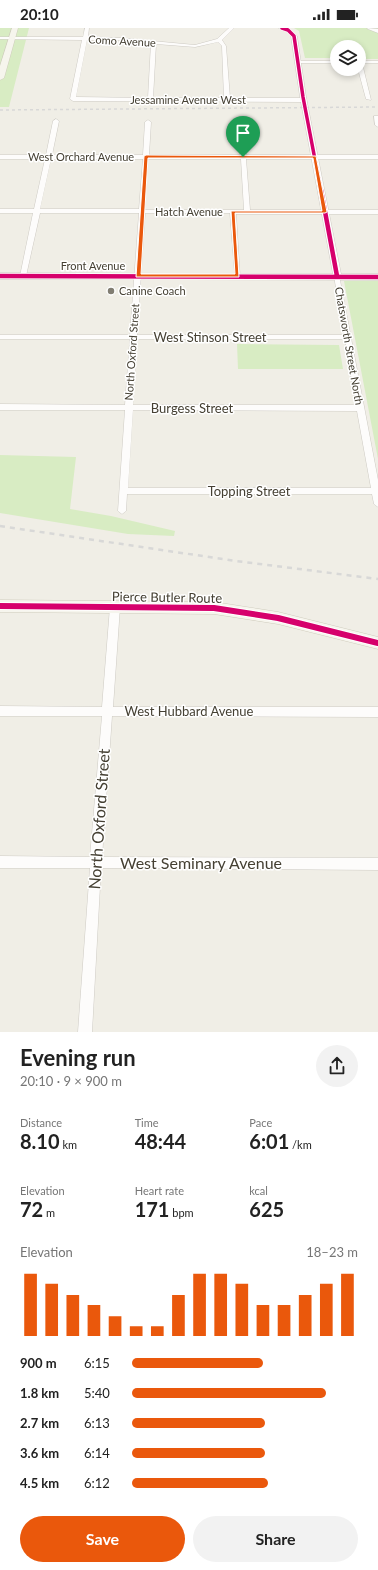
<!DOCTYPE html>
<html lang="en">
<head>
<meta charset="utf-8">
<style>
	body { margin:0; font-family:Lato,sans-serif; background:#f2f2f2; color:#222; height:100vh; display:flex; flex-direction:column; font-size:15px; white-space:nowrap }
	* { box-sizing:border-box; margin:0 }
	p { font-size:13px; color:#767676 }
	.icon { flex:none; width:22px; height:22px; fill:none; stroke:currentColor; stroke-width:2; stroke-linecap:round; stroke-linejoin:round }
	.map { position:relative; height:1004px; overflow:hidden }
	.details { display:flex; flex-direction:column; background:#fff; flex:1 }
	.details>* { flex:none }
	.controls { position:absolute; left:330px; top:12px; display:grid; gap:8px }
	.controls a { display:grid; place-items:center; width:36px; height:36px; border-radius:50%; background:#fff; box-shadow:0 2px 6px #0003; font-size:20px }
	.pin { position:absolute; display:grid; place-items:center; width:34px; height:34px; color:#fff; margin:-41px -17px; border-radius:50% 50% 50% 0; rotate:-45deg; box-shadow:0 0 4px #0007 }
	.pin .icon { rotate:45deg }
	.round { display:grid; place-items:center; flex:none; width:42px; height:42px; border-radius:21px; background:#f2f2f2 }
	.headline { display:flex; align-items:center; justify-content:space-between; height:68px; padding:0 20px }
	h1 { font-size:22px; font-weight:700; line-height:30px }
	.metrics { display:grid; grid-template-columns:repeat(3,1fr); gap:6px; height:68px; padding:4px 20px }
	.metrics div { display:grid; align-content:center }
	.metrics b { font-size:20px; font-weight:700 }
	.metrics small { font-size:11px; font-weight:400 }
	.metrics p { font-size:11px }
	.chart { height:112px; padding:8px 20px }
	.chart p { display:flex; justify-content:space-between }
	.chart svg { width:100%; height:72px; margin-top:4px; stroke:#ea580c; stroke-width:6 }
	.action { display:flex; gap:8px; margin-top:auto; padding:8px 20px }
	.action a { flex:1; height:46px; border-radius:24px; background:#ea580c; color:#fff; font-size:16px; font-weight:700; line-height:46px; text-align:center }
	.action a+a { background:#f2f2f2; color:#222 }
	ul { padding:0 20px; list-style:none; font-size:13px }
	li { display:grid; grid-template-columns:64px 48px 1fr; align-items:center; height:30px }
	li i { height:10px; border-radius:5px; background:#ea580c }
	.status { display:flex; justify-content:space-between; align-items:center; height:28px; padding:0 20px; background:#fff; direction:ltr }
	.status svg { height:11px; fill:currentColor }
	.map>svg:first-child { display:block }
	.green { fill:#d8ecc3 }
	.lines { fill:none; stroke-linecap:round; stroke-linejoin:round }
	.minor-casing { stroke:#cecbc4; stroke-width:1 }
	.tertiary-casing { stroke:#cecbc4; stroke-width:1 }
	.secondary-casing { stroke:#cfccbd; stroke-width:1 }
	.minor { fill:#fdfcfb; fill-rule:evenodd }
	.tertiary { fill:#fdfcfb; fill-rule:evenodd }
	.secondary { fill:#f6f5ed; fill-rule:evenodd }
	.rail-far1 { stroke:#d8d8d7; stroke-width:1.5; stroke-dasharray:3 3; stroke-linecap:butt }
	.rail { stroke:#d8d8d7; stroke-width:2.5; stroke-dasharray:5 5; stroke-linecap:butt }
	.cycleway-far2-casing { stroke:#fff; stroke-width:5 }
	.cycleway-far1-casing { stroke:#fff; stroke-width:6 }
	.cycleway-casing { stroke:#fff; stroke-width:8 }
	.cycleway-far2 { stroke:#d6006c; stroke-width:3.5 }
	.cycleway-far1 { stroke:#d6006c; stroke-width:4.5 }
	.cycleway { stroke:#d6006c; stroke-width:6 }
	.route { fill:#ea580c; stroke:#fff; fill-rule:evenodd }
	.poi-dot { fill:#817d72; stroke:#fff; stroke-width:1.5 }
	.labels { text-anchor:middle; stroke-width:3; stroke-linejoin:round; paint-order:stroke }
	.far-street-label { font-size:11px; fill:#454033; stroke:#fff }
	.far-poi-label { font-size:11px; fill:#454033; stroke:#fff; text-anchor:start }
	.street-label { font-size:13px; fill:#454033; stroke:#fff }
	.near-street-label { font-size:16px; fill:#454033; stroke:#fff }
</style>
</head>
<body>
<div class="status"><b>20:10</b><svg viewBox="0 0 49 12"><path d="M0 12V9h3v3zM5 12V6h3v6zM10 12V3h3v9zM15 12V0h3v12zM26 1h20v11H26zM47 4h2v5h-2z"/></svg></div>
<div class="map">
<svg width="378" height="1004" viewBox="0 0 378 1004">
	<rect width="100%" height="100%" fill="#f0eee6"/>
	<!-- green -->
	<path class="green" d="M0 0H29L9 79H0Z
		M294 0H378V31H359V19H337V30H305L299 3Z
		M344 253H378V431Z
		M237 316 339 317 343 341H238Z
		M0 427 76 429 70 481 111 488 175 503 174 508 128 506 0 485Z"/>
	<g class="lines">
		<!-- minor casing -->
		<g class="minor-casing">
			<path id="minor" d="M85 0H89L88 9 120 10 195 17 217 11 229 0H234L222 12 226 18 230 70H304L307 72 304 74 73 73 70 71 82 12 0 11V9H83ZM87 12H120L151 15 148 70 76 69ZM218 14 222 18 224 70H153L156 16 195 19Z
				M298 33H337V35H296V33Z
				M359 33H378V35H362L371 72 366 71 358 41Z
				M374 88H378V99L375 97Z
				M56 91 59 93 52 127H143L145 94 148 92 151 94 149 127H240L238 93 241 91 244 93 246 127H378V131H246L250 182H378V186H236L240 249H236L235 248 230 185H145L137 307H344L334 248 335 247H339L378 452V479L374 476 372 466H127L126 483 122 486 118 483 125 382H0V376L125 377 130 311H0V307H130L139 185H40L26 248 23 250 20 248 33 185H0V181H34L45 131H0V127H46L53 93ZM51 131H143L139 181H40ZM148 131H241L244 182H145ZM137 311H345L356 377H133ZM133 382 357 383 371 460H128Z
				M115 575 118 576 120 579 113 679H378V689L112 688 102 829 378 830V842L101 840 92 1004H78L90 840H0V828L90 829 102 688H0V678L102 679 110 579 112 576Z"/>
		</g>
		<!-- tertiary casing -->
		<g class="tertiary-casing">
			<path id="tertiary" d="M279 0 290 1 297 8 306 69 341 246H378V252L0 251V245L333 246 300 69 291 8 286 3Z
				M367 0 378 1V5L368 1Z"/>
		</g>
		<!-- secondary casing -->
		<g class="secondary-casing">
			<path id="secondary" d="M12 0H18L4 50 0 52V38Z
				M0 572 214 574 278 584 378 609V621L278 596 214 586 0 584Z"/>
		</g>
		<!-- minor -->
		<use href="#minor" class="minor"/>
		<!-- tertiary -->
		<use href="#tertiary" class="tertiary"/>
		<!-- secondary -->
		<use href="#secondary" class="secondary"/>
		<!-- rail-far1 -->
		<path class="rail-far1" d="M0 82 378 79"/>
		<!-- rail -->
		<path class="rail" d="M0 498 236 533 378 551"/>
		<!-- cycleway-far2 casing -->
		<g class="cycleway-far2-casing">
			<path id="cycleway-far2" d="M282 0 288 2 294 8 303 69 321 163"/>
		</g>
		<!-- cycleway-far1 casing -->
		<g class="cycleway-far1-casing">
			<path id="cycleway-far1" d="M321 162 337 248
				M0 248 378 249"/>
		</g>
		<!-- cycleway casing -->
		<g class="cycleway-casing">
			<path id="cycleway" d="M0 578 214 580 278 590 378 615"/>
		</g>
		<!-- cycleway-far2 -->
		<use href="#cycleway-far2" class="cycleway-far2"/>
		<!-- cycleway-far1 -->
		<use href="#cycleway-far1" class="cycleway-far1"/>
		<!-- cycleway -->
		<use href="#cycleway" class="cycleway"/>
	</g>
	<!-- route -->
	<path class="route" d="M146 127 316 128 327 184 325 185H235L239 249H136L144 128ZM148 130H313L322 183H231L235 246H141Z"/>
	<!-- markers -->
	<circle class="poi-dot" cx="111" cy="263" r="4"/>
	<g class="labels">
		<!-- far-street labels -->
		<g class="far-street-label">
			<text transform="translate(122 13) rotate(3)" y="4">Como Avenue</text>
			<text x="188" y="76">Jessamine Avenue West</text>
			<text x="81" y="133">West Orchard Avenue</text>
			<text x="189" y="188">Hatch Avenue</text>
			<text x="93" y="242">Front Avenue</text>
			<text transform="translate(349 318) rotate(80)" y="4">Chatsworth Street North</text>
			<text transform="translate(132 324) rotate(-86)" y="4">North Oxford Street</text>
		</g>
		<!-- far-poi labels -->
		<g class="far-poi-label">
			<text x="119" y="267">Canine Coach</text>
		</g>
		<!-- street labels -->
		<g class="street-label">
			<text x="210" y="314">West Stinson Street</text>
			<text x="192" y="385">Burgess Street</text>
			<text x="249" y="468">Topping Street</text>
			<text transform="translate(167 569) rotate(1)" y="5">Pierce Butler Route</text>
			<text x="189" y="688">West Hubbard Avenue</text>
		</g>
		<!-- near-street labels -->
		<g class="near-street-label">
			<text transform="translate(99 791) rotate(-86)" y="6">North Oxford Street</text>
			<text x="201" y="841">West Seminary Avenue</text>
		</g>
	</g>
</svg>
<div class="controls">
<a><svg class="icon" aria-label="layers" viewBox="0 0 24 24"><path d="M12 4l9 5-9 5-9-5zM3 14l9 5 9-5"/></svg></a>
</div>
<div class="pin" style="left:243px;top:129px;background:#1e9e55"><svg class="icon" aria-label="arrive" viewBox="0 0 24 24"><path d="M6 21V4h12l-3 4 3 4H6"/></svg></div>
</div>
<section class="details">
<div class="headline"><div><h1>Evening run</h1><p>20:10 · 9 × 900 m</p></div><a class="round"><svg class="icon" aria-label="share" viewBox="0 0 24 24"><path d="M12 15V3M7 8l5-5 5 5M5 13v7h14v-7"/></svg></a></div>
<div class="metrics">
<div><p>Distance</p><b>8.10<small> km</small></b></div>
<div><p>Time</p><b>48:44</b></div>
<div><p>Pace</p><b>6:01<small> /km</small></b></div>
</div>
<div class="metrics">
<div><p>Elevation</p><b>72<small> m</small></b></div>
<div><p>Heart rate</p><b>171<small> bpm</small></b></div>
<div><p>kcal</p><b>625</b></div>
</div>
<div class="chart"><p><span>Elevation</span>18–23 m</p>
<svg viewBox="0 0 160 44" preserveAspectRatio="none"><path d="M5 44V6M15 44V12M25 44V19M35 44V25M45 44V32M55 44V38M65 44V38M75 44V19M85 44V6M95 44V6M105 44V12M115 44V25M125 44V25M135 44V19M145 44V12M155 44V6"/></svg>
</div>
<ul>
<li><b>900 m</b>6:15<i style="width:58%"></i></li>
<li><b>1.8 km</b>5:40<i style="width:86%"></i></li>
<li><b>2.7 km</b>6:13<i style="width:59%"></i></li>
<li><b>3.6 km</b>6:14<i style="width:59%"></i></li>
<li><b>4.5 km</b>6:12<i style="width:60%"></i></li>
</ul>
<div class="action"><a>Save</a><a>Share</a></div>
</section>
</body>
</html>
